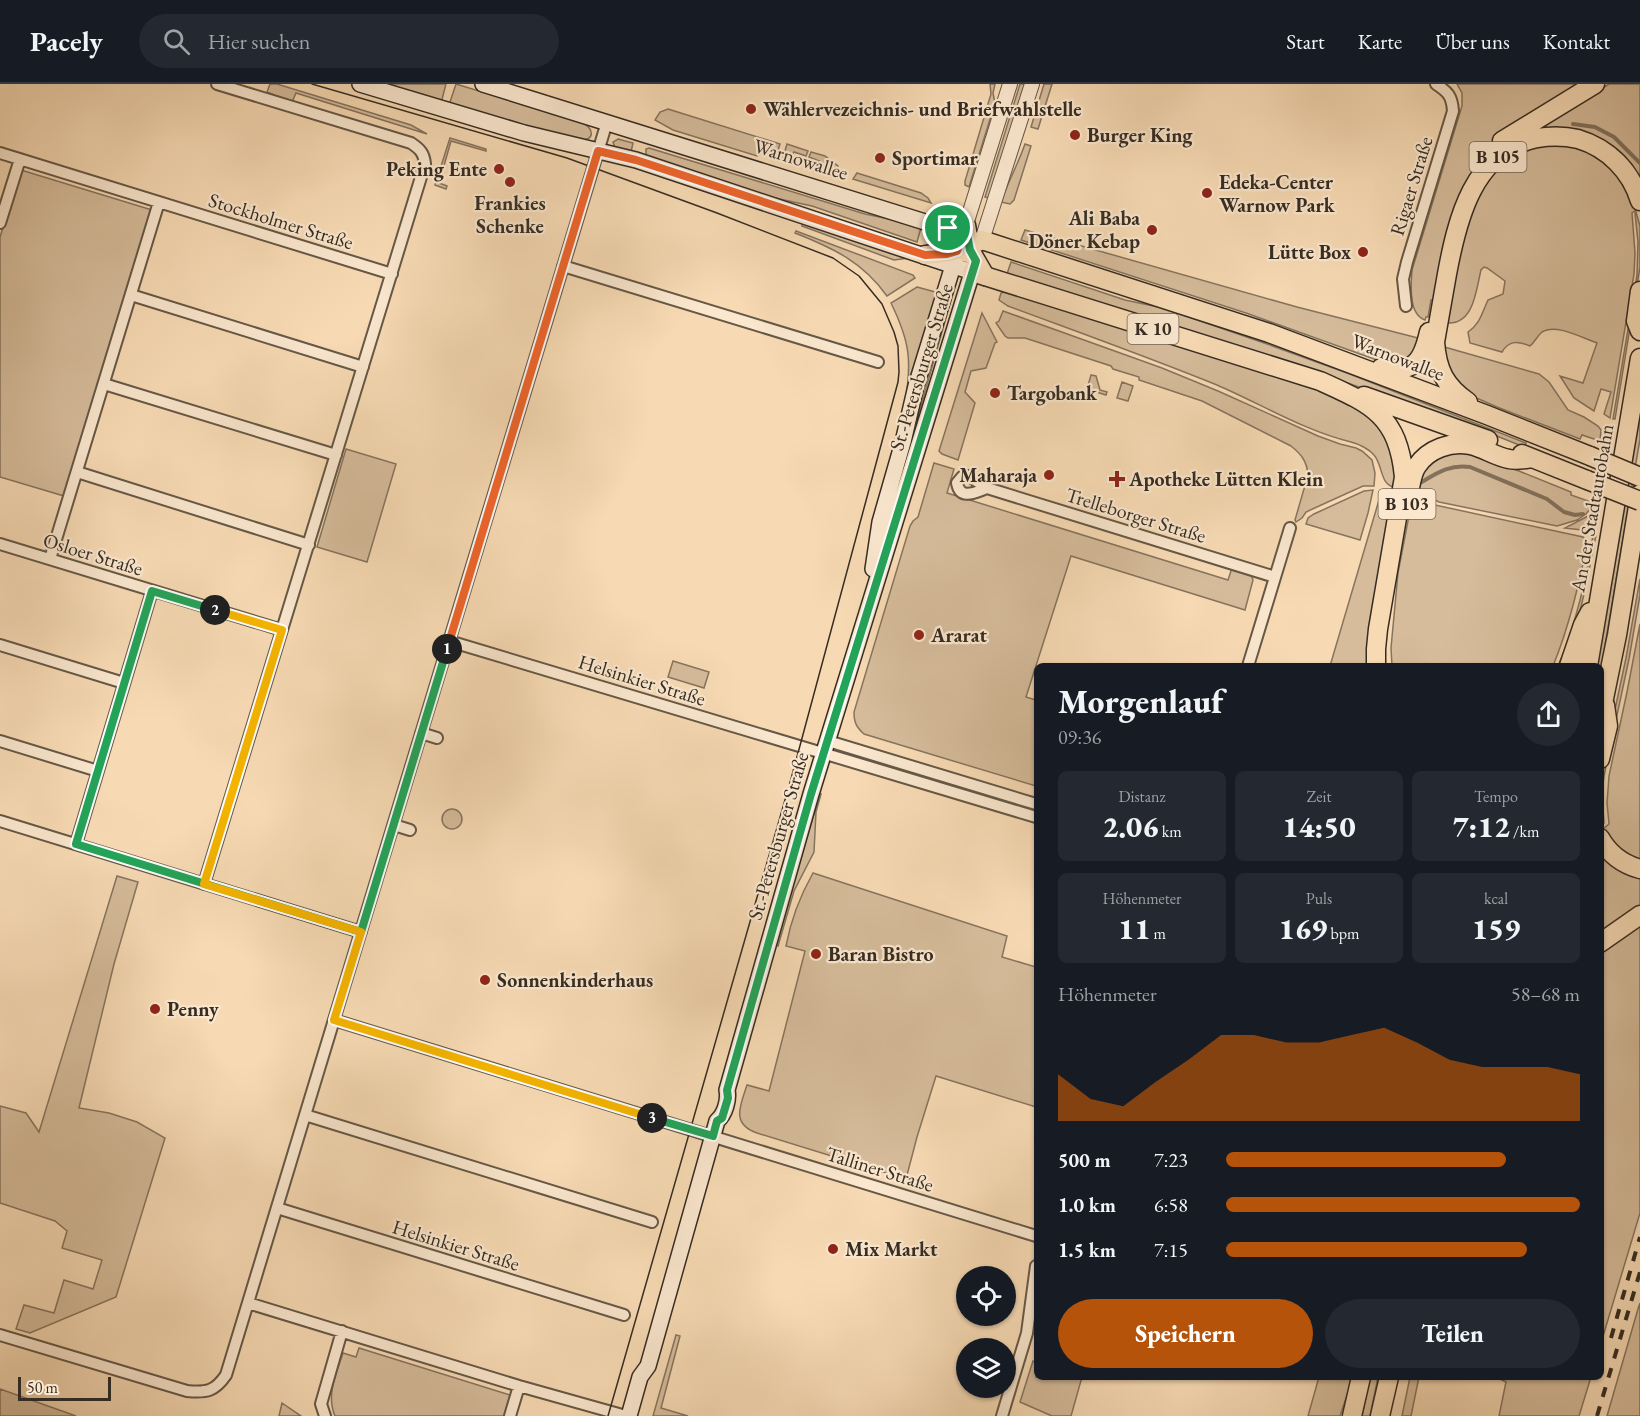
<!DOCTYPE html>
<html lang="de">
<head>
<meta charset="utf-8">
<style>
	body { margin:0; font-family:"EB Garamond",serif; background:#242831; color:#f1f3f6; height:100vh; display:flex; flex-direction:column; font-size:22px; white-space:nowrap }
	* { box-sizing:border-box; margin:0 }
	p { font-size:20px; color:#9ea1a6 }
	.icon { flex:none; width:33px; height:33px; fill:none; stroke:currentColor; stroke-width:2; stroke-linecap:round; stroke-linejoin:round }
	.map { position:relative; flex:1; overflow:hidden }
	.panel { position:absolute; left:1034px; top:579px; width:570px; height:717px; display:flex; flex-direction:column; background:#171b24; border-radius:9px; box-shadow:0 2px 4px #0004 }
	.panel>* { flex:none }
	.fabs { position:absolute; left:956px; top:1182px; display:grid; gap:12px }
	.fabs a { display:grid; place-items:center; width:60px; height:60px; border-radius:50%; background:#171b24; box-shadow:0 2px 4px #0004; font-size:30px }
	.scale { position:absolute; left:18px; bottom:15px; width:93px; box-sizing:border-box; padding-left:6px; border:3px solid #362c22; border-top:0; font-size:16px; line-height:21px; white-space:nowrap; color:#362c22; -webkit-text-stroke:4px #fae7ce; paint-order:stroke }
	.pin { position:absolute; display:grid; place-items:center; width:51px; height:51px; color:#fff; margin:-26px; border:3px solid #fff; border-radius:50%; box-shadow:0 2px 6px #0007 }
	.km { position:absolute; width:30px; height:30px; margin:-15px; border-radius:50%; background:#222; color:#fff; font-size:16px; line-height:30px; text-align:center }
	.round { display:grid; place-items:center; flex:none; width:63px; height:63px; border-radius:32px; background:#242831 }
	.overview { display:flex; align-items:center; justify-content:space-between; height:102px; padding:0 24px }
	h1 { font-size:33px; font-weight:800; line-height:45px }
	.metrics { display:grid; grid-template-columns:repeat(3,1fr); gap:9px; height:102px; padding:6px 24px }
	.metrics div { display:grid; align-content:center; border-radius:9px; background:#242831; text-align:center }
	.metrics b { font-size:30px; font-weight:800 }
	.metrics small { font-size:16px; font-weight:400 }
	.metrics p { font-size:16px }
	.chart { height:168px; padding:12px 24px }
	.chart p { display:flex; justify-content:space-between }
	.chart svg { width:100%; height:108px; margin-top:6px; fill:#b45309; opacity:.7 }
	.action { display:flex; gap:12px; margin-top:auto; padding:12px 24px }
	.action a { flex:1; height:69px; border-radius:36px; background:#b45309; color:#fff; font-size:24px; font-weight:800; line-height:69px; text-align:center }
	.action a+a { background:#242831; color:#f1f3f6 }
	ul { padding:0 24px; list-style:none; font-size:20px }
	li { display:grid; grid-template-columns:96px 72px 1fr; align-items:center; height:45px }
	li i { height:15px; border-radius:8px; background:#b45309 }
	header { display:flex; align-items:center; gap:36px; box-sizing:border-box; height:84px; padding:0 30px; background:#171b24; border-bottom:2px solid #363941 }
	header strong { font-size:28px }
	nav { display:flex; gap:33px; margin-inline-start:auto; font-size:21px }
	.search { width:420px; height:54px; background:#242831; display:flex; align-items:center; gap:15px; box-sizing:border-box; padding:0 21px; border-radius:33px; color:#9ea1a6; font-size:22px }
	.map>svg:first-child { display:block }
	.green { fill:#d6bc9b; stroke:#86745e; stroke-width:1.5 }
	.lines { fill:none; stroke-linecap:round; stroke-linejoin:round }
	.stream { stroke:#82715c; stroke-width:4 }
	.minor-casing { stroke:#665846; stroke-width:14 }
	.tertiary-casing { stroke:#665846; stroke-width:16 }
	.secondary-casing { stroke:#362c22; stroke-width:18 }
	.primary-casing { stroke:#362c22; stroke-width:21 }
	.trunk-casing { stroke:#362c22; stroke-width:21 }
	.minor { stroke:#fae7ce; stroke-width:10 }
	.tertiary { stroke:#fae7ce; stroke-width:14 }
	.secondary { stroke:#fae7ce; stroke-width:15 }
	.primary { stroke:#f7dab4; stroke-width:18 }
	.trunk { stroke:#f7dab4; stroke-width:18 }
	.tram { stroke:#362c22; stroke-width:1.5 }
	.rail { stroke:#362c22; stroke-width:4; stroke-dasharray:10 10; stroke-linecap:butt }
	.trunk-bridge-casing { stroke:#362c22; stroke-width:21; stroke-linecap:butt }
	.trunk-bridge { stroke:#f7dab4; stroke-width:18 }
	.split-1-casing { stroke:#fff; stroke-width:12 }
	.split-2-casing { stroke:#fff; stroke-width:12 }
	.split-3-casing { stroke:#fff; stroke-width:12 }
	.split-4-casing { stroke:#fff; stroke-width:12 }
	.split-1 { stroke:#f0652b; stroke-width:8 }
	.split-2 { stroke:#22a559; stroke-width:8 }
	.split-3 { stroke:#f5b400; stroke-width:8 }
	.split-4 { stroke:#22a559; stroke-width:8 }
	.poi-dot { fill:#8f2418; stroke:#fae7ce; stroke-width:2 }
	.labels { text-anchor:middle; stroke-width:4.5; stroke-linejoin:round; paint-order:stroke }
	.shield { fill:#fae7ce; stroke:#716456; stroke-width:1.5 }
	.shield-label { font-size:18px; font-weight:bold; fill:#362c22 }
	.poi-label { font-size:20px; font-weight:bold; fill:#362c22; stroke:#fae7ce; text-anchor:start }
	.street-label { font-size:20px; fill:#362c22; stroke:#fae7ce }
</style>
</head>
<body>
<header>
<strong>Pacely</strong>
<div class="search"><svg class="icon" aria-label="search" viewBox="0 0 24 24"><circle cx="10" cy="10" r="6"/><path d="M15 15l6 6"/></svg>Hier suchen</div>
<nav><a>Start</a><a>Karte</a><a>Über uns</a><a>Kontakt</a></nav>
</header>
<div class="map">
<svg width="1640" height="1332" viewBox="0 0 1640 1332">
	<rect width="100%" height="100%" fill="#f7dab4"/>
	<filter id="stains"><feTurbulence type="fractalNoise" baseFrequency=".00333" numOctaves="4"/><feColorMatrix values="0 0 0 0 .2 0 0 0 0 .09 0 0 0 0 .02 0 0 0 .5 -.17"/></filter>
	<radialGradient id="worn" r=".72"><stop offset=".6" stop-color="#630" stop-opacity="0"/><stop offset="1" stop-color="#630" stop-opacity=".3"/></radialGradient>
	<!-- green -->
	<path class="green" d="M270 0H277L411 41 427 50 296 9 292 18 267 8Z
		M378 0H446L441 19Z
		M456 0 581 38C594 44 596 57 579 56L449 21Z
		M990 0H995L993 9 995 19 969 103 965 101V97L991 10Z
		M1020 0H1025L989 114 985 113Z
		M1044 0H1052L1038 45 1031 43Z
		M1457 0H1595L1497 60C1448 107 1447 153 1435 216H1431L1428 233H1426L1425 236C1408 230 1411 201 1412 186L1462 22V9Z
		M1609 0H1640V94C1620 54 1579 41 1538 45Z
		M668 25 780 60 776 73 762 69 757 72 673 46 655 36 660 28Z
		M1543 53 1608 70 1640 123 1632 129 1635 169 1634 190 1610 334 1604 330 1611 308 1601 305 1594 327 1574 314 1560 292 1583 299 1597 259C1582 254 1556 239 1542 248 1537 252 1535 258 1530 262 1518 257 1509 256 1502 268L1470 259 1468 248C1480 240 1482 229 1488 216L1503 210 1505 197 1487 184 1484 183 1481 186C1476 206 1474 241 1447 239L1454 154 1478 96Z
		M450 54 486 65V67L451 57 439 99 447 102 446 105 435 101Z
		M618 55 633 59 631 68 615 64 613 58Z
		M787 60 808 67 806 72 794 68 789 75 783 73Z
		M1025 60 1031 62 1014 116 1010 120 1001 118C1008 98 1018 80 1025 60Z
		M649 64 865 130 899 137 921 144 917 158 812 122 775 114 646 73V65Z
		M811 68 825 72 838 82 833 93 814 87 819 77 809 73Z
		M21 86 152 126 64 412 0 393V153Z
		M857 89 921 109 928 114 931 119 853 95Z
		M1636 128 1640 142V183L1615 335H1613L1637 191 1638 158 1635 129Z
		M803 139 909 174 894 176 802 142Z
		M1025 146 1297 223 1422 255 1413 273 1385 279 1246 229 1021 156Z
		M796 147 913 191 915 194 887 212C863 178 833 164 795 149Z
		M1011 178 1125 216 1163 224 1267 260 1347 289 1526 359 1524 363 1482 346 1319 289 1007 190Z
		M917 203 939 209 905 319C912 277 910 258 891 219Z
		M1004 208 1022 212 1239 279 1351 317 1385 349 1397 384 1395 403C1380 402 1383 381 1374 371 1369 365 1359 360 1351 358 1305 347 1261 320 1217 301 1148 273 1078 248 1008 222L999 216 1001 209Z
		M947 215 951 216 891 428 908 359Z
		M1003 227 1162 284 1218 307 1318 352 1340 360 1356 364 1362 367 1372 376 1375 389 1374 402H1363L1319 422 1306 428 1302 434 1296 438 1295 436 1308 391C1307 377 1301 370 1291 362L1202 317 1139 296V293L1113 285 1111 282 1025 254H1008L1005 252 996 239 999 237Z
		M982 229 997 258 995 259 986 284 971 287 965 308 975 319 958 376 942 370 939 367Z
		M1441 262 1539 290 1549 298 1568 326 1584 333 1598 342 1601 346 1600 357 1582 351 1580 355 1497 323 1465 309 1451 294Z
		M1091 291 1096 292 1100 306 1107 308 1106 311 1087 305Z
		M1122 298 1133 302 1128 317 1117 314Z
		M1640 327V355L1601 585 1600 582H1597Z
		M346 365 396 380 367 478 317 463Z
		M1472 368 1571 408V411L1591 418 1590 425 1586 430 1577 436 1557 442 1439 418 1414 405 1429 379 1447 369Z
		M934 379 954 385 947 409 1228 496 1232 484 1251 490 1253 496 1245 526 1071 472 1026 613 1036 616V702L864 650C856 643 854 638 854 628L910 442 913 437 918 433Z
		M1373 406 1368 429 1360 456 1306 440 1308 434 1314 430 1364 407Z
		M1389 411H1394L1369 582H1330L1379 416 1383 413Z
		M1412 416 1583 453 1586 456 1587 462C1578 503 1569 543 1553 582H1392L1391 564 1398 489Z
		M1590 431 1588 441 1582 446 1565 444Z
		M1593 451H1596C1587 495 1580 540 1562 582H1558C1575 543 1587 493 1593 451Z
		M1640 495V511L1629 575 1604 692 1602 710 1604 739 1601 740V691L1626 574Z
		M1640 540V779C1625 775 1610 759 1603 745L1609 740 1607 719 1609 692 1627 608Z
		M673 577 709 588 704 604 668 593Z
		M820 710H821L816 728 814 768 794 807 778 862 775 861Z
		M442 735a10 10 0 1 1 20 0a10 10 0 1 1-20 0Z
		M1600 768 1640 793V824L1600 852Z
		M813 789 1007 852 1002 873 1036 883V1023L936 992 917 1053 906 1095 757 1049C731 1040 740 1022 747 1001L769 1007 805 867 786 862C791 835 800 812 813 789Z
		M117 792 138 798 114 880 79 1024 109 1029 137 1038 165 1054 116 1213 30 1249 16 1245 24 1221 54 1229 64 1196 93 1205 102 1176 62 1164 67 1147 55 1137 0 1119V1022L26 1029 39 1048Z
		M1640 838V1129L1601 1259 1600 864Z
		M1640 1219V1332H1607L1638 1225Z
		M676 1251 680 1252 661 1324 688 1332H653Z
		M359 1264 510 1311 504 1332H335C326 1311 336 1290 343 1269L356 1273Z
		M1033 1277 1036 1279V1293H1082L1071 1332H1052L1020 1318Z
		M1319 1293H1353L1340 1332H1308Z
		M1370 1293H1378L1370 1332H1362Z
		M1410 1293H1419L1411 1332H1402Z
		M1496 1293H1591L1579 1332H1499L1506 1298Z
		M0 1305 76 1332H0Z
		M282 1319 301 1332H279Z"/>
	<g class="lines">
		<!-- stream -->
		<path class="stream" d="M1573 40 1595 43 1614 53 1640 79
			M1420 399C1437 389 1450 380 1470 383L1547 415 1564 428 1575 431 1583 430"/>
		<!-- minor casing -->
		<g class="minor-casing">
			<path id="minor" d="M0 69 392 190
				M0 139 20 75
				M563 182 878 278
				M131 211 363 283
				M1406 222 1403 195 1407 178 1453 27C1452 12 1448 8 1436 0
				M104 300 336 371
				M77 388 309 461
				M987 404C976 408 960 417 957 399L962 393 969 392 987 404 1275 493
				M0 460 282 546
				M50 475 159 118
				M449 557 1036 733
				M0 561 124 599
				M1248 582 1290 444
				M421 649 437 654
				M0 657 98 687
				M828 657 1036 720
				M0 737 361 848
				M394 741 410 746
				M76 760 152 507
				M204 800 425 80C424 69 420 65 411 59L217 0
				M334 936 1036 1152
				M305 1031 652 1138
				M277 1124 624 1231
				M248 1219 519 1302 626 1332
				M0 1251 187 1307C207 1309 215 1307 226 1291L607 38
				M325 1332 321 1320 342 1247
				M510 1332 519 1302
				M1002 1332 1027 1249 1036 1182"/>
		</g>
		<!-- tertiary casing -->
		<g class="tertiary-casing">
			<path id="tertiary" d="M963 150 1010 0
				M982 156 1032 0"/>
		</g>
		<!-- secondary casing -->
		<g class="secondary-casing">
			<path id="secondary" d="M360 0 524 49 636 76 972 188
				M483 0 957 148
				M873 485 880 438 903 358 916 302 956 172
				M629 1332 640 1293 648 1282 717 1037C725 1030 729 1016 727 1006L811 710 975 179"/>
		</g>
		<!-- primary casing -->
		<g class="primary-casing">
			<path id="primary" d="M966 141 970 166 985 192
				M948 144 955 151 967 169
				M925 171C946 170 963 166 982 156"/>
		</g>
		<!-- trunk casing -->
		<g class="trunk-casing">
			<path id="trunk" d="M1502 57 1595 0
				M982 156 1269 249 1487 331 1590 372
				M972 188 1320 297C1371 320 1398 331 1404 393L1378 545 1376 565V582
				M1640 207 1636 237 1640 247
				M1381 284C1414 289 1422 279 1429 248
				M1364 312 1488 356
				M1468 318C1445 302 1437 286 1435 258 1439 235 1443 213 1447 190 1457 136 1473 67 1537 54 1550 52 1565 52 1578 55 1608 64 1631 87 1640 117
				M1522 370 1587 396
				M1409 408C1411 400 1412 389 1417 382 1428 365 1451 357 1470 361 1484 364 1496 373 1509 375 1516 377 1525 375 1532 374
				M1569 582 1583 541 1590 528
				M1588 582 1640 274
				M1600 634 1617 551 1640 410
				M1600 675 1608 642 1605 621
				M1600 754C1609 770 1622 780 1640 785
				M1600 859 1640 831
				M1352 1332 1361 1293
				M1380 1332 1389 1293"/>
		</g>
		<!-- minor -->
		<use href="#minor" class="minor"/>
		<!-- tertiary -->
		<use href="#tertiary" class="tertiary"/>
		<!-- secondary -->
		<use href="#secondary" class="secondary"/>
		<!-- primary -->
		<use href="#primary" class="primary"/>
		<!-- trunk -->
		<use href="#trunk" class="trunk"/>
		<!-- tram -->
		<path class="tram" d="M312 0 567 74 717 129 833 174 859 192 882 220 894 248 898 262 899 288 898 298 791 695 608 1332"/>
		<!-- rail -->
		<path class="rail" d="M1611 1254 1640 1153
			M1597 1332 1640 1188"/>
		<!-- trunk-bridge casing -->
		<g class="trunk-bridge-casing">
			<path id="trunk-bridge" d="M1590 372 1640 393
				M1587 396 1640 417"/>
		</g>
		<!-- trunk-bridge -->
		<use href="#trunk-bridge" class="trunk-bridge"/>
	</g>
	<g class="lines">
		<!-- split-1 casing -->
		<g class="split-1-casing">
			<path id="split-1" d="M447 565 598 67 636 76 925 171 947 170 957 167 960 158 948 144"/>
		</g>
		<!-- split-2 casing -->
		<g class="split-2-casing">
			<path id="split-2" d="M215 526 152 507 76 760 361 848 447 565"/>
		</g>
		<!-- split-3 casing -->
		<g class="split-3-casing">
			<path id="split-3" d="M215 526 282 546 204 800 361 848 334 936 652 1034"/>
		</g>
		<!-- split-4 casing -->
		<g class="split-4-casing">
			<path id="split-4" d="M652 1034 713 1052 717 1037 722 1034 728 1014 727 1006 811 710 976 177 970 166 967 151 948 144"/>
		</g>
		<!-- split-1 -->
		<use href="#split-1" class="split-1"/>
		<!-- split-2 -->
		<use href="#split-2" class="split-2"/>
		<!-- split-3 -->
		<use href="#split-3" class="split-3"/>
		<!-- split-4 -->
		<use href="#split-4" class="split-4"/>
	</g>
	<!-- markers -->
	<g class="poi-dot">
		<circle cx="751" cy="25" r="6"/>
		<circle cx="1075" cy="51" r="6"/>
		<circle cx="880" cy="74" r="6"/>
		<circle cx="499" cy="85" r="6"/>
		<circle cx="510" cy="98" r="6"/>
		<circle cx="1207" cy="109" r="6"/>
		<circle cx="1152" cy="146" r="6"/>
		<circle cx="1363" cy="168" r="6"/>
		<circle cx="995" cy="309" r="6"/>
		<circle cx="1049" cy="391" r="6"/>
		<path d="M1114 386h6v6h6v6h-6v6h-6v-6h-6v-6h6z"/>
		<circle cx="919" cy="551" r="6"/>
		<circle cx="816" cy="870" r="6"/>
		<circle cx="485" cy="896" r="6"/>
		<circle cx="155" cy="925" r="6"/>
		<circle cx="833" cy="1165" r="6"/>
	</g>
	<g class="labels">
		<!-- shield labels -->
		<g class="shield">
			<rect x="1469.5" y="58" width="57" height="30" rx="4.5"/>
			<rect x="1127.5" y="230" width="51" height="30" rx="4.5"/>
			<rect x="1378.5" y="405" width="57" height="30" rx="4.5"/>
		</g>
		<g class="shield-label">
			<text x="1498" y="79">B 105</text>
			<text x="1153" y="251">K 10</text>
			<text x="1407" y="426">B 103</text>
		</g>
		<!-- poi labels -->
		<g class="poi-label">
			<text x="763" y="32">Wählervezeichnis- und Briefwahlstelle</text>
			<text x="1087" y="58">Burger King</text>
			<text x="892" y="81">Sportimar</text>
			<text x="487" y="92" text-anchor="end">Peking Ente</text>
			<text x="1219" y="105">Edeka-Center<tspan x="1219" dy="23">Warnow Park</tspan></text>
			<text x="510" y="126" text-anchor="middle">Frankies<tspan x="510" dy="23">Schenke</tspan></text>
			<text x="1140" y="141" text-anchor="end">Ali Baba<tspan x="1140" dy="23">Döner Kebap</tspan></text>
			<text x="1351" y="175" text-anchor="end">Lütte Box</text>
			<text x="1007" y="316">Targobank</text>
			<text x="1037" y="398" text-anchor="end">Maharaja</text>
			<text x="1129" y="402">Apotheke Lütten Klein</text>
			<text x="931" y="558">Ararat</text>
			<text x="828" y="877">Baran Bistro</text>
			<text x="497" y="903">Sonnenkinderhaus</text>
			<text x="167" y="932">Penny</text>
			<text x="845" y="1172">Mix Markt</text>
		</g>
		<!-- street labels -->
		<g class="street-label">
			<text transform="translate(801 75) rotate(17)" y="7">Warnowallee</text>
			<text transform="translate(1411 102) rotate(-73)" y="7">Rigaer Straße</text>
			<text transform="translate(281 137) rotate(17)" y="7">Stockholmer Straße</text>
			<text transform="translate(1398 273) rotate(21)" y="7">Warnowallee</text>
			<text transform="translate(921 283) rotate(-73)" y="7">St.-Petersburger Straße</text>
			<text transform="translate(1592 424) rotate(-80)" y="7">An der Stadtautobahn</text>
			<text transform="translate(1136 431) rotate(17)" y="7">Trelleborger Straße</text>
			<text transform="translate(93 470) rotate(17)" y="7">Osloer Straße</text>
			<text transform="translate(642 596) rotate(17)" y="7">Helsinkier Straße</text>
			<text transform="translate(778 752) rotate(-74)" y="7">St.-Petersburger Straße</text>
			<text transform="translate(880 1085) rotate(17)" y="7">Talliner Straße</text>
			<text transform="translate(456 1161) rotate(17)" y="7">Helsinkier Straße</text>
		</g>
	</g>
	<rect width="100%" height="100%" filter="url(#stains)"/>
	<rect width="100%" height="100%" fill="url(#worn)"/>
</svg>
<div class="fabs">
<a><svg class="icon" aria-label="locate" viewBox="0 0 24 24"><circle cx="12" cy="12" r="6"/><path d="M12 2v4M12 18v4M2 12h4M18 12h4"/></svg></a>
<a><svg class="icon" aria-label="layers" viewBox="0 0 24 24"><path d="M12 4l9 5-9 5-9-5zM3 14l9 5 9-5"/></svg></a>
</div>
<div class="scale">50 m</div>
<div class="pin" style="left:948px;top:144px;background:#1e9e55"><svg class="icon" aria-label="arrive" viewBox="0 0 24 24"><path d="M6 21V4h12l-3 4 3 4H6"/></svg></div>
<b class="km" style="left:447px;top:565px">1</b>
<b class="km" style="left:215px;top:526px">2</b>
<b class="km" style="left:652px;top:1034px">3</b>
<section class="panel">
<div class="overview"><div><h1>Morgenlauf</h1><p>09:36</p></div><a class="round"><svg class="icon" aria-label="share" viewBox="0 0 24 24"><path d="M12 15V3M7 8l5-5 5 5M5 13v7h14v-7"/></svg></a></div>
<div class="metrics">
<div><p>Distanz</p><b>2.06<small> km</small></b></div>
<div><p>Zeit</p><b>14:50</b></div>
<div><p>Tempo</p><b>7:12<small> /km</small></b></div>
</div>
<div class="metrics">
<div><p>Höhenmeter</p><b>11<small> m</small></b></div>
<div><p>Puls</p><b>169<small> bpm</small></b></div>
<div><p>kcal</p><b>159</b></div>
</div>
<div class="chart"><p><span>Höhenmeter</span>58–68 m</p>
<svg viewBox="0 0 160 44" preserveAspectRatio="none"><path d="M0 44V25L10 35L20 38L30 28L40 19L50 9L60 9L70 12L80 12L90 9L100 6L110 12L120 19L130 22L140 22L150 22L160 25V44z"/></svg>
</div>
<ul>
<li><b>500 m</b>7:23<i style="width:79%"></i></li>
<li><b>1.0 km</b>6:58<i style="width:100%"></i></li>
<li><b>1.5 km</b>7:15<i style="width:85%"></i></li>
</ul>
<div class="action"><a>Speichern</a><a>Teilen</a></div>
</section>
</div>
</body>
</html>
